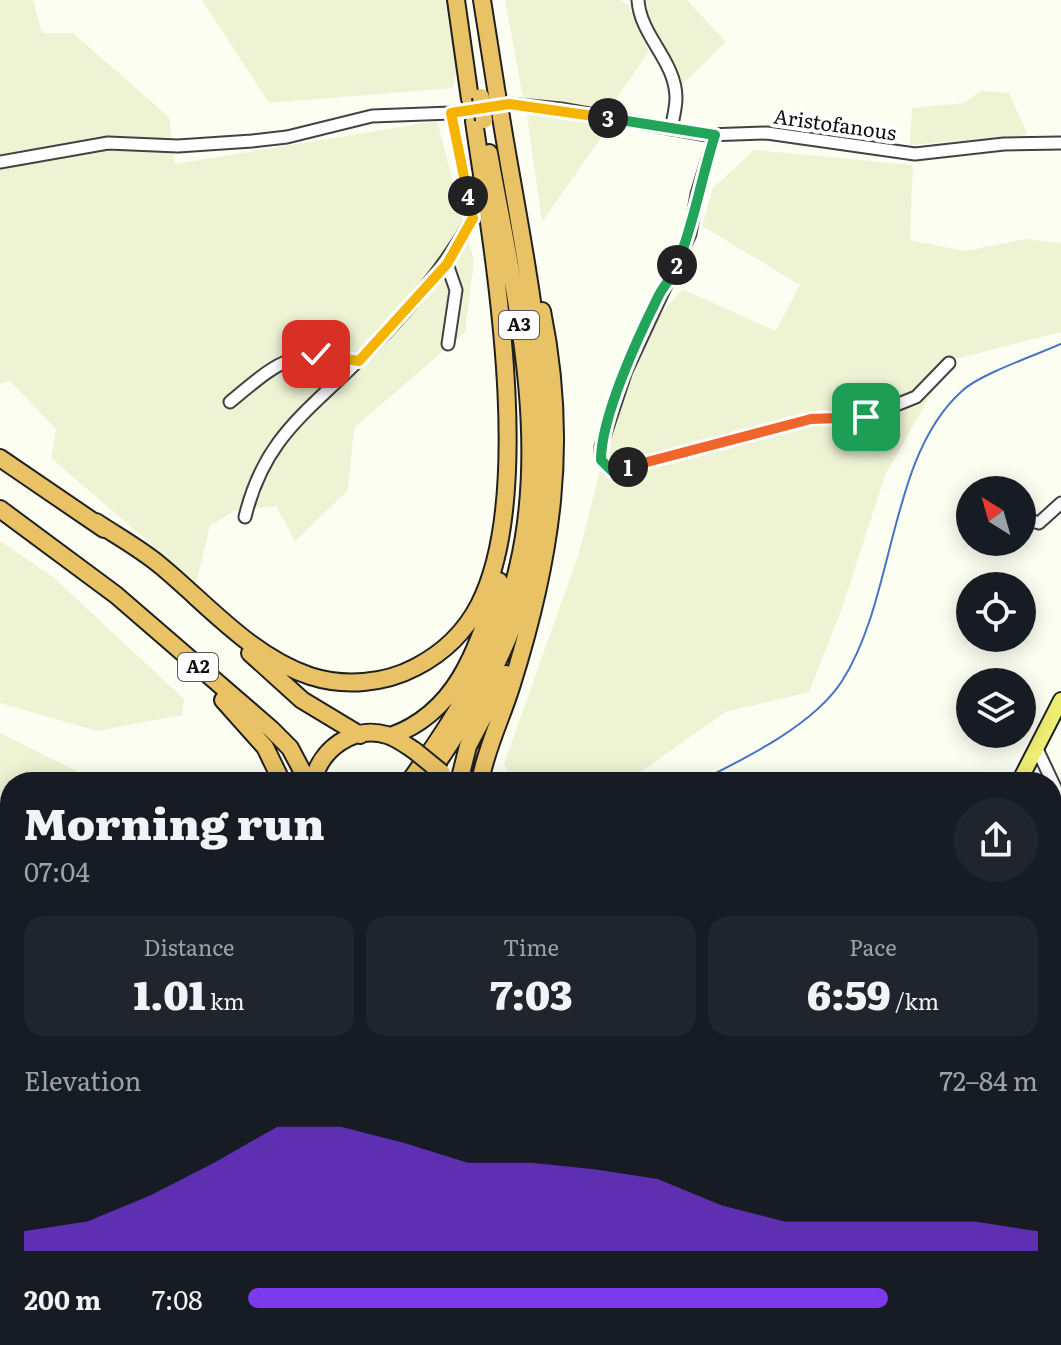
<!DOCTYPE html>
<html lang="en">
<head>
<meta charset="utf-8">
<style>
	body { margin:0; font-family:Literata,serif; background:#20242c; color:#f1f3f6; height:100vh; display:flex; flex-direction:column; font-size:30px; white-space:nowrap }
	* { box-sizing:border-box; margin:0 }
	p { font-size:26px; color:#9ea1a6 }
	.icon { flex:none; width:44px; height:44px; fill:none; stroke:currentColor; stroke-width:2; stroke-linecap:round; stroke-linejoin:round }
	.map { position:relative; flex:1; overflow:hidden }
	.panel { position:absolute; left:0px; top:772px; width:1062px; height:574px; display:flex; flex-direction:column; background:#171b24; border-radius:32px 32px 0 0; box-shadow:0 4px 20px #0003 }
	.panel>* { flex:none }
	.needle { width:52px; rotate:323deg }
	.fabs { position:absolute; left:956px; top:476px; display:grid; gap:16px }
	.fabs a { display:grid; place-items:center; width:80px; height:80px; border-radius:50%; background:#171b24; box-shadow:0 4px 20px #0003; font-size:40px }
	.pin { position:absolute; display:grid; place-items:center; width:68px; height:68px; color:#fff; margin:-34px; border-radius:16px; box-shadow:0 4px 12px #0006 }
	.km { position:absolute; width:40px; height:40px; margin:-20px; border-radius:50%; background:#222; color:#fff; font-size:22px; line-height:40px; text-align:center }
	.round { display:grid; place-items:center; flex:none; width:84px; height:84px; border-radius:42px; background:#20242c }
	.headline { display:flex; align-items:center; justify-content:space-between; height:136px; padding:0 24px }
	h1 { font-size:44px; font-weight:800; line-height:60px }
	.stats { display:grid; grid-template-columns:repeat(3,1fr); gap:12px; height:136px; padding:8px 24px }
	.stats div { display:grid; align-content:center; border-radius:20px; background:#20242c; text-align:center }
	.stats b { font-size:40px; font-weight:800 }
	.stats small { font-size:22px; font-weight:400 }
	.stats p { font-size:22px }
	.chart { height:224px; padding:16px 24px }
	.chart p { display:flex; justify-content:space-between }
	.chart svg { width:100%; height:144px; margin-top:8px; fill:#7c3aed; opacity:.7 }
	ul { padding:0 24px; list-style:none; font-size:26px }
	li { display:grid; grid-template-columns:128px 96px 1fr; align-items:center; height:60px }
	li i { height:20px; border-radius:10px; background:#7c3aed }
	.map>svg:first-child { display:block }
	.farmland { fill:#eef3d4 }
	.green { fill:#c9e6be }
	.pitch { fill:#dceecf }
	.lines { fill:none; stroke-linecap:round; stroke-linejoin:round }
	.stream { stroke:#4774c3; stroke-width:2 }
	.minor-casing { stroke:#424242; stroke-width:15 }
	.major-casing { stroke:#202020; stroke-width:18 }
	.highway-casing { stroke:#202020; stroke-width:20 }
	.minor { stroke:#fff; stroke-width:11 }
	.major { stroke:#eeee73; stroke-width:14 }
	.highway { stroke:#e9c265; stroke-width:16 }
	.highway-bridge-casing { stroke:#202020; stroke-width:20; stroke-linecap:butt }
	.highway-bridge { stroke:#e9c265; stroke-width:16 }
	.split-1-casing { stroke:#fff; stroke-width:16 }
	.split-2-casing { stroke:#fff; stroke-width:16 }
	.split-3-casing { stroke:#fff; stroke-width:16 }
	.split-4-casing { stroke:#fff; stroke-width:16 }
	.split-5-casing { stroke:#fff; stroke-width:16 }
	.split-1 { stroke:#f0652b; stroke-width:10 }
	.split-2 { stroke:#22a559; stroke-width:10 }
	.split-3 { stroke:#22a559; stroke-width:10 }
	.split-4 { stroke:#f5b400; stroke-width:10 }
	.split-5 { stroke:#f5b400; stroke-width:10 }
	.labels { text-anchor:middle; stroke-width:8; stroke-linejoin:round; paint-order:stroke }
	.shield { fill:#fff; stroke:#575757; stroke-width:2 }
	.shield-label { font-size:18px; font-weight:bold; fill:#0f0f0f }
	.street-label { font-size:20px; fill:#0f0f0f; stroke:#fff }
</style>
</head>
<body>
<div class="map">
<svg width="1061" height="1345" viewBox="0 0 1061 1345">
	<rect width="100%" height="100%" fill="#fdfef2"/>
	<!-- farmland -->
	<path class="farmland" d="M0 0H33L42 33H73L169 117 175 164 437 121 474 261 465 332 354 428 348 490 295 541 276 506 234 511 210 526 196 583 51 458 56 429 10 381 0 384Z
		M202 0H445L457 69 453 88 269 103Z
		M505 0H620L628 5 649 51 608 111 523 97Z
		M645 0H687L726 42 682 85 646 17Z
		M981 91 1009 93 1028 135 910 145 912 108 964 103Z
		M527 115 610 125 542 222Z
		M754 150 913 165 910 240 964 251 1027 239 1061 243V332L951 360 886 473 842 608 809 692 725 712 627 782H513L504 764 579 553 608 439 654 322 682 289 776 331 800 285 702 226 713 188Z
		M0 541 53 577 184 699 182 715 97 731 0 703Z
		M0 733 90 778 111 782H10V805H0Z
		M10 838V883L0 874V839Z
		M1052 1164 1061 1165V1292L1052 1296Z"/>
	<!-- green -->
	<path class="green" d="M1061 1312V1345H985L1005 1336H1052V1316Z"/>
	<!-- pitch -->
	<path class="pitch" d="M854 1336H892L878 1345H860Z
		M899 1336H927L933 1345H886Z"/>
	<g class="lines">
		<!-- stream -->
		<path class="stream" d="M698 782C744 759 814 725 842 681 896 597 888 457 962 391 980 374 1036 355 1061 344
			M0 822 10 821
			M591 1345 592 1336"/>
		<!-- minor casing -->
		<g class="minor-casing">
			<path id="minor" d="M638 0C640 36 676 61 676 98 676 108 673 119 671 129
				M715 135 697 194 690 234 626 371 601 446V460L612 471 811 419 866 417 916 397 949 363
				M0 162 108 143 178 146 252 141 287 137 372 116 451 113 509 104 561 109 707 135 767 133 915 154 1004 144 1061 143
				M447 264 456 290 448 344
				M230 402C282 359 290 349 359 361
				M245 517C264 439 305 414 358 361 402 318 442 272 473 218L451 113
				M1022 518 1039 523 1061 503
				M1037 749 1061 800
				M1052 861 1061 853
				M1052 1028 1061 1042
				M1052 1108H1061
				M1052 1155 1061 1156
				M0 1211 10 1216
				M0 1258 10 1249
				M1052 1308 1061 1303
				M696 1336 708 1345
				M131 1342 134 1345
				M211 1345 230 1336
				M350 1345 360 1336
				M970 1345 986 1336"/>
		</g>
		<!-- major casing -->
		<g class="major-casing">
			<path id="major" d="M1019 782 1061 700
				M0 1151 10 1153
				M674 1345 677 1336"/>
		</g>
		<!-- highway casing -->
		<g class="highway-casing">
			<path id="highway" d="M456 0 470 99
				M482 0 497 95
				M0 458 104 529
				M0 509 116 595 271 729 290 748 308 782
				M96 522C117 536 141 549 161 566 208 605 251 656 310 676 344 687 384 684 416 667 443 653 465 632 479 605 537 492 492 246 474 121
				M250 653 302 700 360 735
				M223 700 265 747 282 782
				M391 736C460 711 478 645 499 581
				M313 782C320 749 353 725 387 735 397 738 406 745 415 751
				M409 782C456 717 500 647 518 567 550 432 513 287 489 153
				M424 782C459 732 492 681 514 623 574 459 528 284 501 117
				M459 782 468 746 506 674
				M480 782C486 748 502 717 512 684 552 557 569 443 542 311
				M1052 1119 1061 1120
				M1052 1138H1061
				M67 1345 71 1336
				M91 1345 96 1336"/>
		</g>
		<!-- minor -->
		<use href="#minor" class="minor"/>
		<!-- major -->
		<use href="#major" class="major"/>
		<!-- highway -->
		<use href="#highway" class="highway"/>
		<!-- highway-bridge casing -->
		<g class="highway-bridge-casing">
			<path id="highway-bridge" d="M497 95 501 117
				M481 97 484 120
				M415 751 442 773"/>
		</g>
		<!-- highway-bridge -->
		<use href="#highway-bridge" class="highway-bridge"/>
	</g>
	<g class="lines">
		<!-- split-1 casing -->
		<g class="split-1-casing">
			<path id="split-1" d="M628 467 811 419 866 417"/>
		</g>
		<!-- split-2 casing -->
		<g class="split-2-casing">
			<path id="split-2" d="M628 467 612 471 601 460C601 417 638 337 658 297 663 286 673 277 677 265"/>
		</g>
		<!-- split-3 casing -->
		<g class="split-3-casing">
			<path id="split-3" d="M608 118 715 135C701 179 694 224 677 265"/>
		</g>
		<!-- split-4 casing -->
		<g class="split-4-casing">
			<path id="split-4" d="M468 196 451 113 509 104 608 118"/>
		</g>
		<!-- split-5 casing -->
		<g class="split-5-casing">
			<path id="split-5" d="M316 354 359 361 447 264 473 218 468 196"/>
		</g>
		<!-- split-1 -->
		<use href="#split-1" class="split-1"/>
		<!-- split-2 -->
		<use href="#split-2" class="split-2"/>
		<!-- split-3 -->
		<use href="#split-3" class="split-3"/>
		<!-- split-4 -->
		<use href="#split-4" class="split-4"/>
		<!-- split-5 -->
		<use href="#split-5" class="split-5"/>
	</g>
	<g class="labels">
		<!-- shield labels -->
		<g class="shield">
			<rect x="499" y="311" width="40" height="28" rx="6"/>
			<rect x="178" y="653" width="40" height="28" rx="6"/>
		</g>
		<g class="shield-label">
			<text x="519" y="331">A3</text>
			<text x="198" y="673">A2</text>
		</g>
		<!-- street labels -->
		<g class="street-label">
			<text transform="translate(835 125) rotate(8)" y="7">Aristofanous</text>
		</g>
	</g>
</svg>
<div class="fabs">
<a><svg class="needle" viewBox="-14 -14 28 28"><path d="M0-13l5 13h-10z" fill="#e53935"/><path d="M0 13l5-13h-10z" fill="#9ea1a6"/></svg></a>
<a><svg class="icon" aria-label="locate" viewBox="0 0 24 24"><circle cx="12" cy="12" r="6"/><path d="M12 2v4M12 18v4M2 12h4M18 12h4"/></svg></a>
<a><svg class="icon" aria-label="layers" viewBox="0 0 24 24"><path d="M12 4l9 5-9 5-9-5zM3 14l9 5 9-5"/></svg></a>
</div>
<div class="pin" style="left:866px;top:417px;background:#1e9e55"><svg class="icon" aria-label="arrive" viewBox="0 0 24 24"><path d="M6 21V4h12l-3 4 3 4H6"/></svg></div>
<div class="pin" style="left:316px;top:354px;background:#d93025"><svg class="icon" aria-label="check" viewBox="0 0 24 24"><path d="M5 12l5 5 9-10"/></svg></div>
<b class="km" style="left:628px;top:467px">1</b>
<b class="km" style="left:677px;top:265px">2</b>
<b class="km" style="left:608px;top:118px">3</b>
<b class="km" style="left:468px;top:196px">4</b>
<section class="panel">
<div class="headline"><div><h1>Morning run</h1><p>07:04</p></div><a class="round"><svg class="icon" aria-label="share" viewBox="0 0 24 24"><path d="M12 15V3M7 8l5-5 5 5M5 13v7h14v-7"/></svg></a></div>
<div class="stats">
<div><p>Distance</p><b>1.01<small> km</small></b></div>
<div><p>Time</p><b>7:03</b></div>
<div><p>Pace</p><b>6:59<small> /km</small></b></div>
</div>
<div class="chart"><p><span>Elevation</span>72–84 m</p>
<svg viewBox="0 0 160 44" preserveAspectRatio="none"><path d="M0 44V38L10 35L20 27L30 17L40 6L50 6L60 11L70 17L80 17L90 19L100 22L110 30L120 35L130 35L140 35L150 35L160 38V44z"/></svg>
</div>
<ul>
<li><b>200 m</b>7:08<i style="width:81%"></i></li>
</ul>
</section>
</div>
</body>
</html>
